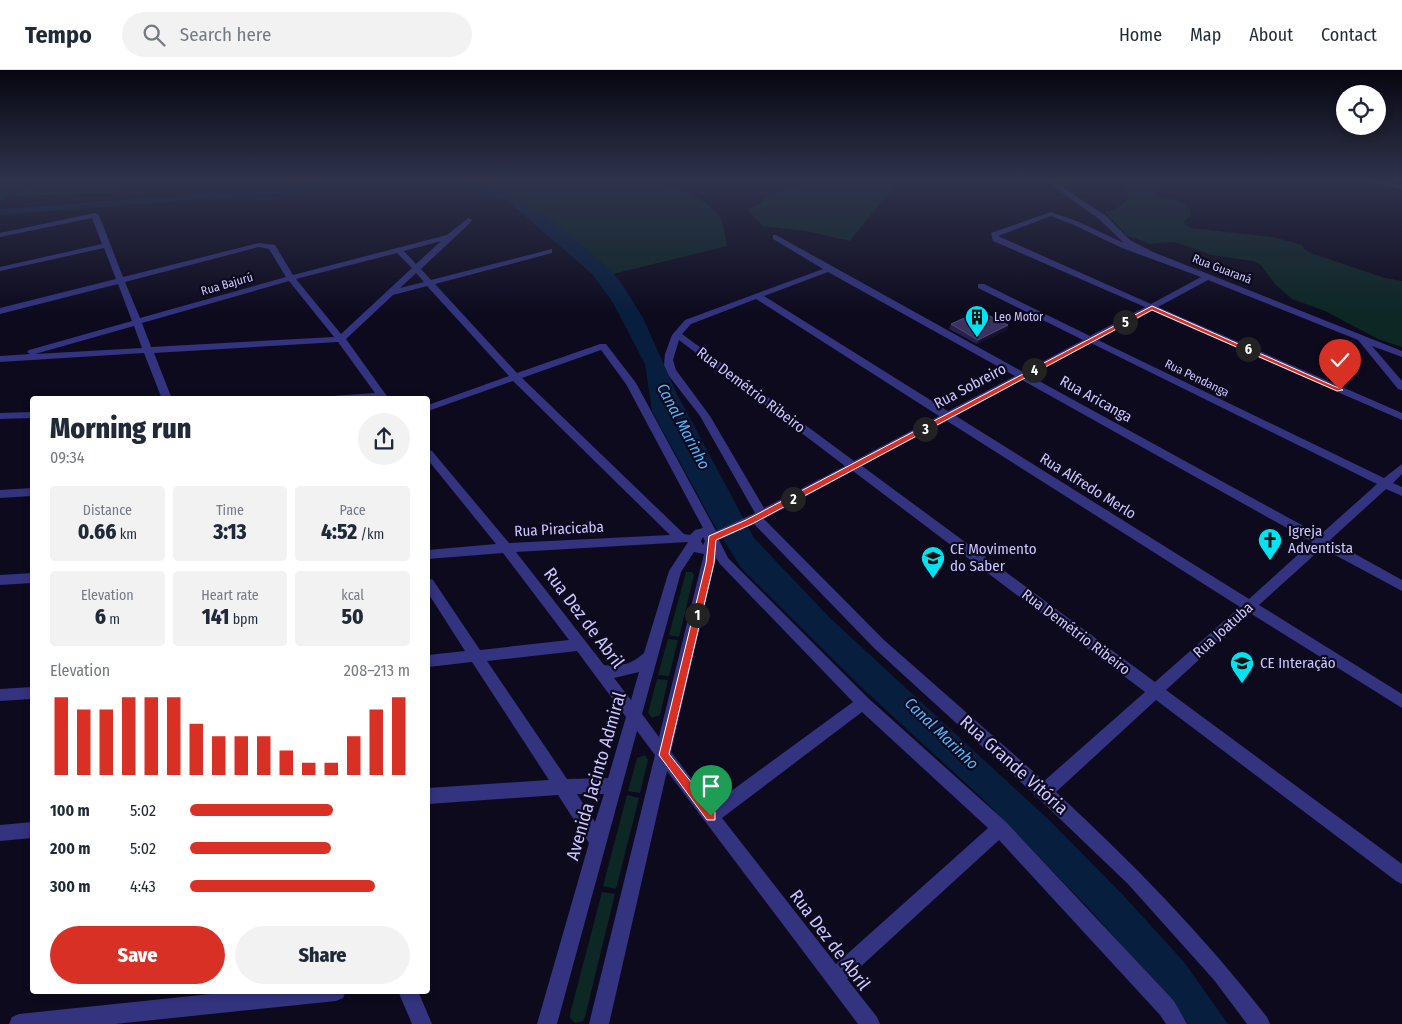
<!DOCTYPE html>
<html lang="en">
<head>
<meta charset="utf-8">
<style>
	body { margin:0; font-family:"Fira Sans Condensed",sans-serif; background:#f2f2f3; color:#1f2937; height:100vh; display:flex; flex-direction:column; font-size:19px; white-space:nowrap }
	* { box-sizing:border-box; margin:0 }
	p { font-size:16px; color:#747a83 }
	.icon { flex:none; width:28px; height:28px; fill:none; stroke:currentColor; stroke-width:2; stroke-linecap:round; stroke-linejoin:round }
	.map { position:relative; flex:1; overflow:hidden }
	.panel { position:absolute; left:30px; top:326px; width:400px; height:598px; display:flex; flex-direction:column; background:#fff; border-radius:5px; box-shadow:0 2px 8px #0003 }
	.panel>* { flex:none }
	.tools { position:absolute; left:1336px; top:15px; display:grid; gap:10px }
	.tools a { display:grid; place-items:center; width:50px; height:50px; border-radius:50%; background:#fff; box-shadow:0 2px 8px #0003; font-size:25px }
	.pin { position:absolute; display:grid; place-items:center; width:42px; height:42px; color:#fff; margin:-51px -21px; border-radius:50% 50% 50% 0; rotate:-45deg; box-shadow:0 0 5px #0007 }
	.pin .icon { rotate:45deg }
	.km { position:absolute; width:25px; height:25px; margin:-12px; border-radius:50%; background:#222; color:#fff; font-size:14px; line-height:25px; text-align:center }
	.round { display:grid; place-items:center; flex:none; width:52px; height:52px; border-radius:26px; background:#f2f2f3 }
	.summary { display:flex; align-items:center; justify-content:space-between; height:85px; padding:0 20px }
	h1 { font-size:28px; font-weight:800; line-height:38px }
	.metrics { display:grid; grid-template-columns:repeat(3,1fr); gap:8px; height:85px; padding:5px 20px }
	.metrics div { display:grid; align-content:center; border-radius:5px; background:#f2f2f3; text-align:center }
	.metrics b { font-size:21px; font-weight:800 }
	.metrics small { font-size:14px; font-weight:400 }
	.metrics p { font-size:14px }
	.chart { height:140px; padding:10px 20px }
	.chart p { display:flex; justify-content:space-between }
	.chart svg { width:100%; height:90px; margin-top:5px; stroke:#d93025; stroke-width:6 }
	.button { display:flex; gap:10px; margin-top:auto; padding:10px 20px }
	.button a { flex:1; height:58px; border-radius:30px; background:#d93025; color:#fff; font-size:20px; font-weight:800; line-height:58px; text-align:center }
	.button a+a { background:#f2f2f3; color:#1f2937 }
	ul { padding:0 20px; list-style:none; font-size:16px }
	li { display:grid; grid-template-columns:80px 60px 1fr; align-items:center; height:38px }
	li i { height:12px; border-radius:6px; background:#d93025 }
	header { display:flex; align-items:center; gap:30px; box-sizing:border-box; height:70px; padding:0 25px; background:#fff; border-bottom:1px solid #e0e1e3 }
	header strong { font-size:24px }
	nav { display:flex; gap:28px; margin-inline-start:auto; font-size:18px }
	.search { width:350px; height:45px; background:#f2f2f3; display:flex; align-items:center; gap:12px; box-sizing:border-box; padding:0 18px; border-radius:28px; color:#747a83; font-size:19px }
	.map>svg:first-child { display:block }
	.green { fill:#0d2725 }
	.water { fill:#081e3e }
	.lines { fill:none; stroke-linecap:round; stroke-linejoin:round }
	.minor { fill:#33337f; fill-rule:evenodd }
	.wall { fill:#28214c }
	.shaded-wall { fill:#161131 }
	.building { fill:#3a3360; stroke:#504a79 }
	.route { fill:#d93025; stroke:#fff }
	.labels { text-anchor:middle; stroke-width:4.5; stroke-linejoin:round; paint-order:stroke }
	.far-street-label { font-size:12px; fill:#cac6ff; stroke:#0d0a1d }
	.far-poi-label { font-size:12px; fill:#cac6ff; stroke:#0d0a1d; text-anchor:start }
	.street-label { font-size:15px; fill:#cac6ff; stroke:#0d0a1d }
	.poi-label { font-size:15px; fill:#cac6ff; stroke:#0d0a1d; text-anchor:start }
	.water-label { font-size:16px; font-style:italic; fill:#54b7ff; stroke:#0d0a1d }
	.near-street-label { font-size:18px; fill:#cac6ff; stroke:#0d0a1d }
</style>
</head>
<body>
<header>
<strong>Tempo</strong>
<div class="search"><svg class="icon" aria-label="search" viewBox="0 0 24 24"><circle cx="10" cy="10" r="6"/><path d="M15 15l6 6"/></svg>Search here</div>
<nav><a>Home</a><a>Map</a><a>About</a><a>Contact</a></nav>
</header>
<div class="map">
<svg width="1402" height="954" viewBox="0 0 1402 954">
	<rect width="100%" height="100%" fill="#0d0a1d"/>
	<!-- green -->
	<path class="green" d="M0 111H30L0 131Z
		M34 111H131L116 123 13 126Z
		M468 111H662C680 119 703 128 716 142 724 151 725 165 727 176L613 204 519 128 494 117Z
		M811 111H898L850 171 806 161 762 156 747 139 756 136 767 126Z
		M1133 111 1151 112 1164 118 1154 124C1165 130 1191 129 1191 145L1184 151 1185 154 1191 158 1272 167 1303 175 1304 179 1311 183 1385 208 1402 211V277L1378 269 1325 241 1292 229 1275 214 1261 195 1253 191 1211 185 1175 172 1150 174 1126 165 1105 142C1115 140 1125 135 1129 125L1125 115Z
		M686 502H692L694 505 679 567 669 565Z
		M668 569 678 570 669 606 658 605Z
		M657 609 668 610 660 645 652 648 648 643Z
		M645 685 648 690 640 723 628 721 637 688Z
		M627 725 639 728 616 819 603 816Z
		M602 822 615 824 585 947 583 951 575 953 570 948V944Z"/>
	<!-- water -->
	<path class="water" d="M375 111C405 111 447 106 475 112 525 122 571 167 609 199L620 211 643 248 677 324 754 468 830 548 1049 750 1123 825 1184 892 1228 954H1188L1177 938 1094 844 984 730 860 616 742 499 713 453 652 341 645 294 612 231 592 204 508 131C471 116 426 114 386 115L0 145V139Z"/>
	<g class="lines">
		<!-- minor -->
		<path class="minor" d="M1046 111H1053L1105 145 1130 170 1153 182 1402 281V287L1372 276 1402 311V320L1398 319 1358 270 1208 210 1158 237 1402 343V350L1152 241 1098 270 1384 408 1402 394V404L1393 413 1402 417V426L1386 419 1330 470 1402 510V521L1322 478 1259 535 1402 624V638L1250 543 1166 620 1402 794V814L1396 811 1156 630 1056 722C1132 792 1203 865 1267 947L1270 954H1247L1214 910 1128 814 1035 725 874 578 754 454 719 470 728 488 868 628 1006 752 1174 931 1187 954H1166L1160 945 999 770 847 909 877 947 880 954H858L667 701 609 954H589L655 685 637 661 557 954H537L589 773 558 725 428 734V718L549 710 472 592 428 597V585L465 581 428 523V508L433 510 480 580 569 570 503 483 428 489V480L496 474 428 390V380L432 381 509 473 670 465 513 311 428 341V335L509 306 427 216 393 225 346 269 389 329H326L331 326 375 323 338 272 154 283 172 329H162L144 283 0 292V286L30 284 27 282 29 280 132 251 118 214 0 244V238L116 209 104 178 0 201V197L102 174 92 148 0 167V163L95 143 99 145 123 207 259 173 275 175 293 205 447 165 468 148 472 150 471 152 421 199 431 210 552 179V183L435 214 517 303 600 274H606L636 313 716 461 755 443 700 346 669 306 664 295 665 284 672 265 685 250 823 199 773 169V165H776L1023 302 1083 270 978 218V214H984L1090 266 1145 237 993 171 991 163 1051 142 1079 152 1124 173 1099 149ZM1051 146 1074 155 1122 178 1201 207 1151 234 998 166ZM441 171 416 194 404 181ZM259 177 269 179 286 207 140 248 125 212ZM397 183 412 198 341 264 296 209ZM828 202 1015 306 948 341 764 226ZM416 203 424 212 400 218ZM289 211 334 267 151 277 142 253ZM756 229 939 346 854 391 682 264 691 254ZM134 256 142 278 35 284ZM679 270 845 396 764 438 710 346 676 300 673 290ZM1091 273 1377 414 1320 465 1030 306ZM601 280 626 314 703 458 695 460 690 465 684 464 522 308ZM1022 310 1312 472 1249 529 956 346ZM947 351 1240 537 1155 612 862 396ZM853 401 1145 622 1044 711 884 570 764 449ZM703 467 705 471 703 475 701 471ZM688 472 669 501 644 583C632 594 620 597 604 595L516 482ZM694 482 704 484 659 667 642 644 681 502ZM716 488 720 494 853 632 712 735 671 682ZM577 581 626 647 608 708 567 709 487 591ZM639 602 631 630 614 608ZM862 642 988 758 836 894 722 748ZM577 724H604L595 752Z
			M1360 111H1374L1402 115V119Z
			M32 342V348L0 349V343Z
			M32 418V426L0 428V420Z
			M32 503V513L0 515V505Z
			M32 617V629L0 631V619Z
			M32 752V768L0 771V755Z
			M239 921H346L343 928 336 931 115 954H9L12 947 19 944Z
			M398 921H418L432 954H412Z"/>
	</g>
	<!-- wall -->
	<path class="wall" d="M951 254 1008 255 1007 260 977 274 949 259Z"/>
	<!-- shaded-wall -->
	<path class="shaded-wall" d="M1008 255 1007 260 977 274 978 270Z"/>
	<!-- building -->
	<path class="building" d="M980 241 1008 255 978 270 951 254Z"/>
	<!-- sky -->
	<linearGradient id="sky" x2="0" y2="1"><stop stop-color="#070610"/><stop offset="0.45" stop-color="#2f334c"/><stop offset="1" stop-color="#2f334c" stop-opacity="0"/></linearGradient>
	<rect width="1402" height="244" fill="url(#sky)"/>
	<!-- route -->
	<path class="route" d="M1152 236 1343 320 1337 321 1152 240 752 454 716 470 714 493 669 684 715 742V750H707L659 685 706 493 709 466 746 450Z"/>
	<!-- icons -->
	<defs>
		<g id="building-pin" transform="scale(1.25)"><path d="M0 17L-7.5 6A9.5 9.5 0 1 1 7.5 6Z" fill="#00e3f1" stroke="#0d0a1d"/><path d="M-4-6H4V6H1V3H-1V6H-4ZM-2.5-4.3h1.7v1.8h-1.7ZM.8-4.3h1.7v1.8H.8ZM-2.5-1h1.7V.8h-1.7ZM.8-1h1.7V.8H.8Z" fill="#111"/></g>
		<g id="church-pin" transform="scale(1.25)"><path d="M0 17L-7.5 6A9.5 9.5 0 1 1 7.5 6Z" fill="#00e3f1" stroke="#0d0a1d"/><path d="M-1.2-6h2.4v3.5h3.3v2.4h-3.3V6h-2.4V-.1h-3.3v-2.4h3.3Z" fill="#111"/></g>
		<g id="school-pin" transform="scale(1.25)"><path d="M0 17L-7.5 6A9.5 9.5 0 1 1 7.5 6Z" fill="#00e3f1" stroke="#0d0a1d"/><path d="M0-5L7-2L0 1L-7-2ZM-4 1L0 2.5L4 1V4Q0 6-4 4Z" fill="#111"/></g>
	</defs>
	<g fill-rule="evenodd">
		<use href="#building-pin" x="977" y="247"/>
		<use href="#church-pin" x="1270" y="470"/>
		<use href="#school-pin" x="933" y="488"/>
		<use href="#school-pin" x="1242" y="593"/>
	</g>
	<g class="labels">
		<!-- far-street labels -->
		<g class="far-street-label">
			<text transform="translate(1222 199) rotate(21)" y="4">Rua Guaraná</text>
			<text transform="translate(227 214) rotate(-16)" y="4">Rua Bajurú</text>
			<text transform="translate(1197 308) rotate(26)" y="4">Rua Pendanga</text>
		</g>
		<!-- far-poi labels -->
		<g class="far-poi-label">
			<text x="994" y="251">Leo Motor</text>
		</g>
		<!-- street labels -->
		<g class="street-label">
			<text transform="translate(970 316) rotate(-28)" y="5">Rua Sobreiro</text>
			<text transform="translate(751 320) rotate(37)" y="5">Rua Demétrio Ribeiro</text>
			<text transform="translate(1096 329) rotate(29)" y="5">Rua Aricanga</text>
			<text transform="translate(1088 416) rotate(32)" y="5">Rua Alfredo Merlo</text>
			<text transform="translate(559 459) rotate(-3)" y="5">Rua Piracicaba</text>
			<text transform="translate(1223 560) rotate(-42)" y="5">Rua Joatuba</text>
			<text transform="translate(1076 562) rotate(37)" y="5">Rua Demétrio Ribeiro</text>
		</g>
		<!-- poi labels -->
		<g class="poi-label">
			<text x="1288" y="466">Igreja<tspan x="1288" dy="17">Adventista</tspan></text>
			<text x="950" y="484">CE Movimento<tspan x="950" dy="17">do Saber</tspan></text>
			<text x="1260" y="598">CE Interação</text>
		</g>
		<!-- water labels -->
		<g class="water-label">
			<text transform="translate(684 356) rotate(62)" y="6">Canal Marinho</text>
			<text transform="translate(942 663) rotate(44)" y="6">Canal Marinho</text>
		</g>
		<!-- near-street labels -->
		<g class="near-street-label">
			<text transform="translate(584 548) rotate(53)" y="6">Rua Dez de Abril</text>
			<text transform="translate(1014 695) rotate(42)" y="6">Rua Grande Vitória</text>
			<text transform="translate(596 706) rotate(-74)" y="6">Avenida Jacinto Admiral</text>
			<text transform="translate(830 870) rotate(53)" y="6">Rua Dez de Abril</text>
		</g>
	</g>
</svg>
<div class="tools">
<a><svg class="icon" aria-label="locate" viewBox="0 0 24 24"><circle cx="12" cy="12" r="6"/><path d="M12 2v4M12 18v4M2 12h4M18 12h4"/></svg></a>
</div>
<div class="pin" style="left:711px;top:746px;background:#1e9e55"><svg class="icon" aria-label="arrive" viewBox="0 0 24 24"><path d="M6 21V4h12l-3 4 3 4H6"/></svg></div>
<div class="pin" style="left:1340px;top:320px;background:#d93025"><svg class="icon" aria-label="check" viewBox="0 0 24 24"><path d="M5 12l5 5 9-10"/></svg></div>
<b class="km" style="left:697px;top:545px">1</b>
<b class="km" style="left:793px;top:429px">2</b>
<b class="km" style="left:925px;top:359px">3</b>
<b class="km" style="left:1034px;top:300px">4</b>
<b class="km" style="left:1125px;top:252px">5</b>
<b class="km" style="left:1248px;top:279px">6</b>
<section class="panel">
<div class="summary"><div><h1>Morning run</h1><p>09:34</p></div><a class="round"><svg class="icon" aria-label="share" viewBox="0 0 24 24"><path d="M12 15V3M7 8l5-5 5 5M5 13v7h14v-7"/></svg></a></div>
<div class="metrics">
<div><p>Distance</p><b>0.66<small> km</small></b></div>
<div><p>Time</p><b>3:13</b></div>
<div><p>Pace</p><b>4:52<small> /km</small></b></div>
</div>
<div class="metrics">
<div><p>Elevation</p><b>6<small> m</small></b></div>
<div><p>Heart rate</p><b>141<small> bpm</small></b></div>
<div><p>kcal</p><b>50</b></div>
</div>
<div class="chart"><p><span>Elevation</span>208–213 m</p>
<svg viewBox="0 0 160 44" preserveAspectRatio="none"><path d="M5 44V6M15 44V12M25 44V12M35 44V6M45 44V6M55 44V6M65 44V19M75 44V25M85 44V25M95 44V25M105 44V32M115 44V38M125 44V38M135 44V25M145 44V12M155 44V6"/></svg>
</div>
<ul>
<li><b>100 m</b>5:02<i style="width:65%"></i></li>
<li><b>200 m</b>5:02<i style="width:64%"></i></li>
<li><b>300 m</b>4:43<i style="width:84%"></i></li>
</ul>
<div class="button"><a>Save</a><a>Share</a></div>
</section>
</div>
</body>
</html>
